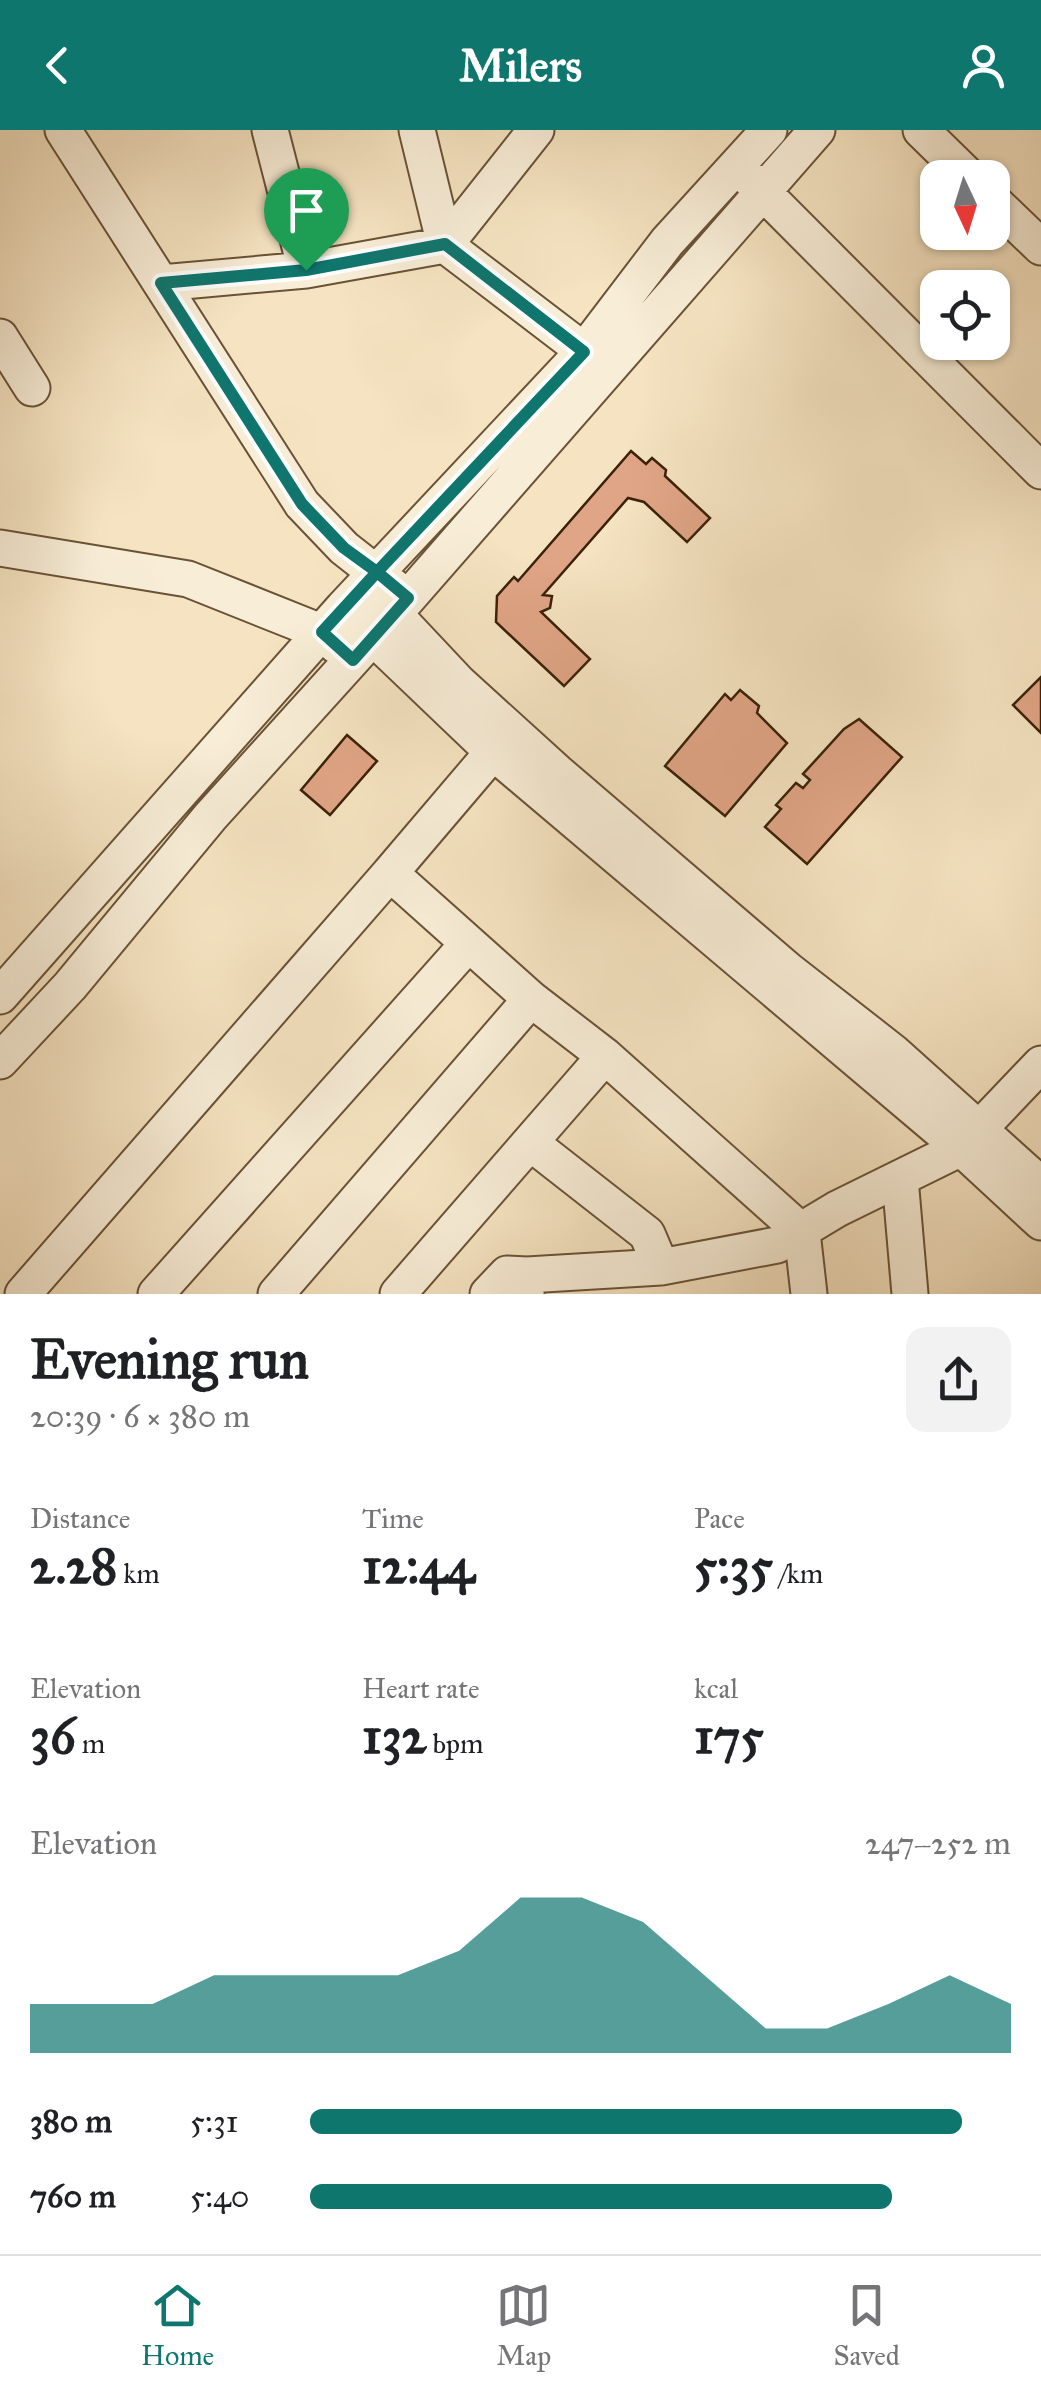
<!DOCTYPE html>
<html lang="en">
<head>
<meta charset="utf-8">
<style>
	body { margin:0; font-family:"IM FELL Great Primer",serif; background:#f2f2f2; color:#202124; height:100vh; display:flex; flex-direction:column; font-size:38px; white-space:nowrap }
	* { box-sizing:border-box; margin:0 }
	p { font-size:32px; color:#757577 }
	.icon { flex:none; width:55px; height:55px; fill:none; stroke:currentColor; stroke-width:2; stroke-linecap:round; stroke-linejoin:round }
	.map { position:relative; height:1164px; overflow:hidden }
	.drawer { display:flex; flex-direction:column; background:#fff; flex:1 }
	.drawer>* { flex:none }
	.needle { width:65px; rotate:176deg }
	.tools { position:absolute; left:920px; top:30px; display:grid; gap:20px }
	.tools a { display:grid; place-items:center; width:90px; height:90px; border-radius:20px; background:#fff; box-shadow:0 2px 8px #0004; font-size:50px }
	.pin { position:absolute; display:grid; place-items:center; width:85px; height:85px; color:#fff; margin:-102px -42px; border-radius:50% 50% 50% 0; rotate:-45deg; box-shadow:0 0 10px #0007 }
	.pin .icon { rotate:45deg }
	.round { display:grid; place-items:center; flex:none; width:105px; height:105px; border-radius:20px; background:#f2f2f2 }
	.headline { display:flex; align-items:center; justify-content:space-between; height:170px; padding:0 30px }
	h1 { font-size:55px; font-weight:700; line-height:75px }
	.figures { display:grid; grid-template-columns:repeat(3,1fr); gap:15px; height:170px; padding:10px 30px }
	.figures div { display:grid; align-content:center }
	.figures b { font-size:50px; font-weight:700 }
	.figures small { font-size:28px; font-weight:400 }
	.figures p { font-size:28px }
	.chart { height:280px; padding:20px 30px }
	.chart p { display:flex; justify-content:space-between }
	.chart svg { width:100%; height:180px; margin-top:10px; fill:#0f766e; opacity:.7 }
	ul { padding:0 30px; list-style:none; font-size:32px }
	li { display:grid; grid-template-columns:160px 120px 1fr; align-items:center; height:75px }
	li i { height:25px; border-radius:12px; background:#0f766e }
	header { display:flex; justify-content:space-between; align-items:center; height:130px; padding:0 30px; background:#0f766e; color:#fff; font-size:45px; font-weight:700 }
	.tab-bar { display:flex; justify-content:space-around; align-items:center; height:140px; border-top:2px solid #e0e0e0; background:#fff; font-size:28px; color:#757577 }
	.tab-bar a { display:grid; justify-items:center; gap:5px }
	.tab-bar .selected { color:#0f766e }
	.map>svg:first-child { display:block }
	.building { fill:#e0a586; stroke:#3b2108; stroke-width:2.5 }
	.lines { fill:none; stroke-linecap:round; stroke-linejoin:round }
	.minor-casing { stroke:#6a5236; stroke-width:39 }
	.minor { stroke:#f8edd7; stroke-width:35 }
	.route-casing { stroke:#fff; stroke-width:20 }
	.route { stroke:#0f766e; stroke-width:12 }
</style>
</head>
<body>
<header><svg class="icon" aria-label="back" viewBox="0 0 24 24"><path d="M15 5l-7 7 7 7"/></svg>Milers<svg class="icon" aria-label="person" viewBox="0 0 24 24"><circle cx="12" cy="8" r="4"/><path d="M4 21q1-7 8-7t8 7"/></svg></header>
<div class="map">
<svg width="1041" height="1164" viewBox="0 0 1041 1164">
	<rect width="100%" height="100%" fill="#f5e3c1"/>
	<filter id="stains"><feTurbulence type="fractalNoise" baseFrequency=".002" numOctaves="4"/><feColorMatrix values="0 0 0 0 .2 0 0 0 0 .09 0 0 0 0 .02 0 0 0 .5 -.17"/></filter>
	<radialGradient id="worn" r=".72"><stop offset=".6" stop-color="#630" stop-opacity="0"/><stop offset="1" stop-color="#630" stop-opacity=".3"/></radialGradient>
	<!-- building -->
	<path class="building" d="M631 321 646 334 652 328 666 340 665 346 710 388 687 412 644 372 628 368 543 465 552 466 550 478 541 482 590 529 564 556 496 492 497 466 514 447 518 451Z
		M1041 547V603L1013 575Z
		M740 560 759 576 757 583 787 613 725 686 665 636 725 564 731 570Z
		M859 589 902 627 807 734 765 697 781 679 776 675 796 653 803 658 810 650 803 644 844 599Z
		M347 605 377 631 330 685 301 660Z"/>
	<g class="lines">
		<!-- minor casing -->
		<g class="minor-casing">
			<path id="minor" d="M63 0 302 374 344 418 395 458
				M270 0 306 140 445 115 536 0
				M417 0 445 115 584 221
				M921 0 970 48
				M745 44 1041 341
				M992 70 1041 117
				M161 153 306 140
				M0 207 32 258
				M0 418 188 449 321 502 337 516
				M380 469 459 553 557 642 788 840 893 922 1041 1055
				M358 493 493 622 961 1018 1041 1092
				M0 866 343 478 584 221 667 112 769 0
				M605 926 802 1102 809 1164
				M0 931 70 856 210 687 408 468 817 0
				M532 1014 647 1104 661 1137
				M900 1048 910 1164
				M23 1164 390 743
				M156 1164 468 814
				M276 1164 531 869
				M398 1164 605 926 531 869 390 743 493 622
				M488 1164 507 1144 527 1145
				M526 1164 527 1145 661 1137 777 1115 837 1079 961 1018 1041 934"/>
		</g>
		<!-- minor -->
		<use href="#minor" class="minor"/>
	</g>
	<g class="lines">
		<!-- route casing -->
		<g class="route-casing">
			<path id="route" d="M306 140 161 153 302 374 344 418 377 442 322 502 353 530 408 468 377 442 584 222 445 114 306 140"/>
		</g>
		<!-- route -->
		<use href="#route" class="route"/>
	</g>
	<rect width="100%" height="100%" filter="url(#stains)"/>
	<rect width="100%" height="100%" fill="url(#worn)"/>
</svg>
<div class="tools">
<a><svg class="needle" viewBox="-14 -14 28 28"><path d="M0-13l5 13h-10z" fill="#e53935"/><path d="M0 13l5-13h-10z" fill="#757577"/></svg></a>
<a><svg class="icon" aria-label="locate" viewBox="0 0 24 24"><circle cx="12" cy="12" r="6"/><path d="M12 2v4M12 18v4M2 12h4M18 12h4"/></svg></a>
</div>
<div class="pin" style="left:306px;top:140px;background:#1e9e55"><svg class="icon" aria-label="arrive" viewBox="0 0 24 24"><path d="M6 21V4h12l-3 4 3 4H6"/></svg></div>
</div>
<section class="drawer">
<div class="headline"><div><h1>Evening run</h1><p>20:39 · 6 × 380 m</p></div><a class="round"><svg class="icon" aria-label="share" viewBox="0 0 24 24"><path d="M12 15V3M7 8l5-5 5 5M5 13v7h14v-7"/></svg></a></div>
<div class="figures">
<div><p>Distance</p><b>2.28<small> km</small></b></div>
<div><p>Time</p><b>12:44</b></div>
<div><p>Pace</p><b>5:35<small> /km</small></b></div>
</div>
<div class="figures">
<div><p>Elevation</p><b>36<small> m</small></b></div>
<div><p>Heart rate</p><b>132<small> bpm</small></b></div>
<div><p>kcal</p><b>175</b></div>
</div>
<div class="chart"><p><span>Elevation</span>247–252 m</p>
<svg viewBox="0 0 160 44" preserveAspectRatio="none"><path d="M0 44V32L10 32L20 32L30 25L40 25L50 25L60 25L70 19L80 6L90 6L100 12L110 25L120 38L130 38L140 32L150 25L160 32V44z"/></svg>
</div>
<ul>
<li><b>380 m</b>5:31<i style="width:93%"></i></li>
<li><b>760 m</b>5:40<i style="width:83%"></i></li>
</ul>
</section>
<nav class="tab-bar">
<a class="selected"><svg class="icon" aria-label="home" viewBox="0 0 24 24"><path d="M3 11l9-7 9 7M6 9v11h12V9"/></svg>Home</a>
<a><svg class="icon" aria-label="map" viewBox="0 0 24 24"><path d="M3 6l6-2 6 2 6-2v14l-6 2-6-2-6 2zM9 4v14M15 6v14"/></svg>Map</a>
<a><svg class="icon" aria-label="saved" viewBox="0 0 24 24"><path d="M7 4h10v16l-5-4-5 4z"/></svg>Saved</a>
</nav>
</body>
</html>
